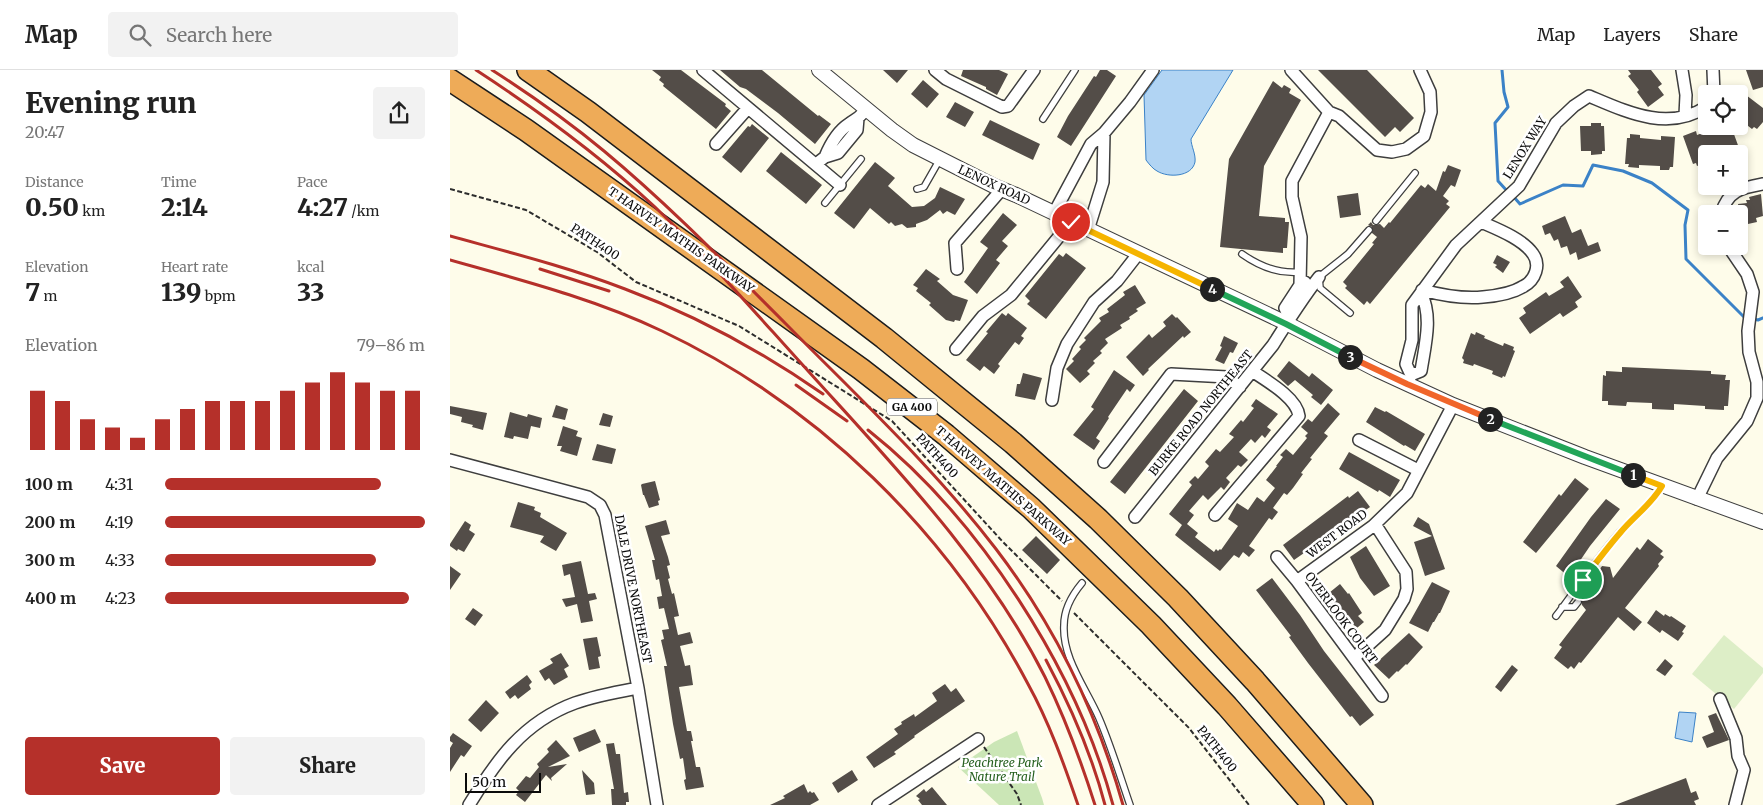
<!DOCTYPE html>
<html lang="en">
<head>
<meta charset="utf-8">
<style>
	body { margin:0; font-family:Merriweather,serif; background:#f2f2f2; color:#222; height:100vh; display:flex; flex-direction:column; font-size:19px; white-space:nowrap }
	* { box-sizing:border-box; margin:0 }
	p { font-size:16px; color:#767676 }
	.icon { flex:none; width:28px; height:28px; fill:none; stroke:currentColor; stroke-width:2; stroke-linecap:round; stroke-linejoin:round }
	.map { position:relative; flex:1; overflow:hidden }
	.details { display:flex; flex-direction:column; background:#fff; width:450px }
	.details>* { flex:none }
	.buttons { position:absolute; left:1248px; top:15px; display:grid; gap:10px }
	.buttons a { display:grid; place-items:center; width:50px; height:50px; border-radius:5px; background:#fff; box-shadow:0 2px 8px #0003; font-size:25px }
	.scale { position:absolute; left:15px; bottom:12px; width:76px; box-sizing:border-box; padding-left:5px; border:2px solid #0b0b0b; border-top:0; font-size:14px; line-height:18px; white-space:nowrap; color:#0b0b0b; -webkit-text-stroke:4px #fff; paint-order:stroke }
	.pin { position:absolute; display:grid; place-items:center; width:42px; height:42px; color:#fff; margin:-21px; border:2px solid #fff; border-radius:50%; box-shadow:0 1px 5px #0007 }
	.km { position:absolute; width:25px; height:25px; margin:-12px; border-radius:50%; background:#222; color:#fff; font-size:14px; line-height:25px; text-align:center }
	.round { display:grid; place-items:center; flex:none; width:52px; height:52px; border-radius:5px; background:#f2f2f2 }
	.head { display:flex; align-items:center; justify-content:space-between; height:85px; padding:0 25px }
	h1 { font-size:28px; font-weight:800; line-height:38px }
	.stats { display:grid; grid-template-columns:repeat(3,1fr); gap:8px; height:85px; padding:5px 25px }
	.stats div { display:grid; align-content:center }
	.stats b { font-size:25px; font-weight:800 }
	.stats small { font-size:14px; font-weight:400 }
	.stats p { font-size:14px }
	.chart { height:140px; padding:10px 25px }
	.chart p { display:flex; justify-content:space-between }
	.chart svg { width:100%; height:90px; margin-top:5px; stroke:#b5302a; stroke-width:6 }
	.primary-button { display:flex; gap:10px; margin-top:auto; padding:10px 25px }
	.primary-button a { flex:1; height:58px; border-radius:5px; background:#b5302a; color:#fff; font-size:20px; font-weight:800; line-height:58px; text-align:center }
	.primary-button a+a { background:#f2f2f2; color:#222 }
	ul { padding:0 25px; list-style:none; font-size:16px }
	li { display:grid; grid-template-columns:80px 60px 1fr; align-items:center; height:38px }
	li i { height:12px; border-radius:6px; background:#b5302a }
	header { display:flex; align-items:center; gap:30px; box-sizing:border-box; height:70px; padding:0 25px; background:#fff; border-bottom:1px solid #e0e0e0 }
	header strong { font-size:24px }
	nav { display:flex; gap:28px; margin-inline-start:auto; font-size:18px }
	.search { width:350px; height:45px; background:#f2f2f2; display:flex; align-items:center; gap:12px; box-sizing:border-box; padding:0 18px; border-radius:5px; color:#767676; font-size:19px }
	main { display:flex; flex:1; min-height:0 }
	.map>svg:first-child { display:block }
	.green { fill:#cbe6b6 }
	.pitch { fill:#ddeec7 }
	.water { fill:#b1d4f3; stroke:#3b82c7 }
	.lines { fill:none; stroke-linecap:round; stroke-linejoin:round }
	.stream { stroke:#3b82c7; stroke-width:3 }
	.building { fill:#534d48 }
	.service-casing { stroke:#3e3e3e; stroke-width:8 }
	.minor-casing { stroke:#3e3e3e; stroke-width:14 }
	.tertiary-casing { stroke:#3e3e3e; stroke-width:16 }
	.motorway-casing { stroke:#1c1c1c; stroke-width:24 }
	.path { stroke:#2d2d2d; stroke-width:2; stroke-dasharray:5 2.5; stroke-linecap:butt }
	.service { stroke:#fff; stroke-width:5.5 }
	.minor { stroke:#fff; stroke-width:11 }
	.tertiary { stroke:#fff; stroke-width:14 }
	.motorway { stroke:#eeab58; stroke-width:21 }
	.rail { stroke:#b5302a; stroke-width:3 }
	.split-1-casing { stroke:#fff; stroke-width:10 }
	.split-2-casing { stroke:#fff; stroke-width:10 }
	.split-3-casing { stroke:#fff; stroke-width:10 }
	.split-4-casing { stroke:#fff; stroke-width:10 }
	.split-5-casing { stroke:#fff; stroke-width:10 }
	.split-1 { stroke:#f5b400; stroke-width:6 }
	.split-2 { stroke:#22a559; stroke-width:6 }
	.split-3 { stroke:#f0652b; stroke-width:6 }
	.split-4 { stroke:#22a559; stroke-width:6 }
	.split-5 { stroke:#f5b400; stroke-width:6 }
	.labels { text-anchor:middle; stroke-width:5; stroke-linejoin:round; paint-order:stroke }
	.shield { fill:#fff; stroke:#545454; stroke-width:1 }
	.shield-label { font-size:11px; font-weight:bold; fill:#0b0b0b }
	.street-label { font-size:12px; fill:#0b0b0b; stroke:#fff }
	.park-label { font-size:12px; font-style:italic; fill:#26601f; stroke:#fff }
</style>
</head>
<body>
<header>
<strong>Map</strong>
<div class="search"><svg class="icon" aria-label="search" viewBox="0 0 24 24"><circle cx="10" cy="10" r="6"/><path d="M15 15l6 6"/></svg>Search here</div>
<nav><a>Map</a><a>Layers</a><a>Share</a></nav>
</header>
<main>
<section class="details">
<div class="head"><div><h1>Evening run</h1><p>20:47</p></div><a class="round"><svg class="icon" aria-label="share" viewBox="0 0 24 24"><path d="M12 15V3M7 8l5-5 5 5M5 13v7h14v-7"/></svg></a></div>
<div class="stats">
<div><p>Distance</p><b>0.50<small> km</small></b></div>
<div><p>Time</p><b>2:14</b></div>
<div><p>Pace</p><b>4:27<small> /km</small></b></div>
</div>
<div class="stats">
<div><p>Elevation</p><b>7<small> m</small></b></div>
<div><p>Heart rate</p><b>139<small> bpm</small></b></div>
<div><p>kcal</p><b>33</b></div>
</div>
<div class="chart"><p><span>Elevation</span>79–86 m</p>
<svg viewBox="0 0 160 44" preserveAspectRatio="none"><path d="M5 44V15M15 44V20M25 44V29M35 44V33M45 44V38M55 44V29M65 44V24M75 44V20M85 44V20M95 44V20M105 44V15M115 44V11M125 44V6M135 44V11M145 44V15M155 44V15"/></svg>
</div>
<ul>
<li><b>100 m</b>4:31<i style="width:83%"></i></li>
<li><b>200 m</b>4:19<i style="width:100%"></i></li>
<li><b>300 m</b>4:33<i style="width:81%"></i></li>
<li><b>400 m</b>4:23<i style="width:94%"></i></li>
</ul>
<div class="primary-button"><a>Save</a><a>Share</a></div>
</section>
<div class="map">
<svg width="1313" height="735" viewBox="0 0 1313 735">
	<rect width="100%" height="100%" fill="#fefcea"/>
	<!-- green -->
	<path class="green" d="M567 661 592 728 594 735H549L508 697 544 672Z"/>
	<!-- pitch -->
	<path class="pitch" d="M1274 565 1313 598V603L1284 639 1242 604Z"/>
	<!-- water -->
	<path class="water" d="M712 0H783L741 69C741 76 746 84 745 92 742 107 718 108 707 101 703 99 699 94 696 90L694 25Z
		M1229 642 1246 643 1242 672 1225 668Z"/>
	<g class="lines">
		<!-- stream -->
		<path class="stream" d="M1052 0 1054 22 1058 37 1045 53 1048 111 1058 122
			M1063 126 1070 134 1113 115 1133 116 1143 95 1173 101 1202 113 1238 140 1235 155 1236 189 1294 247 1308 250 1313 248"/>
	</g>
	<!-- building -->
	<path class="building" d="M202 0H231L276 34 275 36 281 41 266 59 213 16 214 14 209 10 211 7Z
		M270 0H312L368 46 369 45 381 54 365 74 328 43 296 19 290 17Z
		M433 0H458L447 13Z
		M513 0H549L558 4 547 25 536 19V17L511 6Z
		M650 0H657L666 6 621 76 607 67 618 46 644 6 646 7Z
		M868 0H917L964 48 950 62 945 57 935 67Z
		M1178 0H1201L1212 14 1208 17 1214 25 1198 37 1187 22 1189 20 1178 6 1181 4Z
		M1296 0H1313V17L1303 20Z
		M473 10 489 24 477 38 461 24Z
		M823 11 832 18 834 15 841 19 839 23 851 30 814 96 809 146 835 148V152H839L837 178H833V183L770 177 779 89Z
		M1296 25 1313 38V52L1307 59 1304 57 1302 59 1289 49V34Z
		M505 32 524 42 515 57 496 47Z
		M540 50 590 74 583 90 532 65Z
		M1141 53H1151V56H1154L1155 81H1152V84L1141 85V81H1131L1130 56H1141Z
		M302 54 319 68 291 103 272 87 298 56 300 57Z
		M1265 56H1281L1289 78 1284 80 1286 84H1256V93L1247 96 1246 93 1243 94 1233 66 1246 61 1247 65 1266 58Z
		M1180 64 1190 65V68L1211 70V66L1225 67 1223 97H1220L1219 100H1210V96L1189 95V98L1178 97 1179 94H1175L1177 68H1180Z
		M331 82 372 115 356 134 316 101Z
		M425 92 445 108 438 116 462 137 474 136 485 128 490 117 515 129 505 145 497 141 493 144 490 140 477 150 466 154V157L457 158 452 154 445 156 441 152 439 154 420 138 404 159 384 143Z
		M998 95 1011 100 1005 117 1001 115 993 126 999 131 996 134 1000 137 920 234 917 231 914 235 895 218 897 216 893 212 924 174 922 173 927 167 922 163V157L918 155 921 152 923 155 930 154 934 158 939 152 940 153 971 115 975 118 978 114 986 121 993 101 995 102Z
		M908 123 911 145 890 148 887 126Z
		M1311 124 1313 146 1306 148 1307 152 1298 154 1297 149 1291 150 1288 134 1297 133 1296 130H1300L1299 127Z
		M553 143 567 155 552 171 558 176 546 190 550 193 527 224 514 212 538 178 530 172Z
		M1115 146 1122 163 1131 159 1138 176 1148 172 1151 181 1128 190 1126 182 1120 185 1117 176 1111 178 1108 169 1104 171 1100 163 1095 165 1092 156Z
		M616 183 636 198 596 249 577 234 580 231 575 226 609 184 613 187Z
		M1047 185 1060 192 1053 203 1045 197 1047 195 1043 193Z
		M476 199 490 209 487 211 503 225 518 230 510 251 505 250 504 252 496 250 479 235 481 233 466 221 468 218 463 215Z
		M1118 206 1132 227 1125 232 1128 237 1113 247 1110 243 1080 264 1069 248 1076 243 1073 238 1096 222 1099 226 1114 217 1110 212Z
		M685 215 696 233 686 239 688 241 679 247 680 249 670 255 672 258 655 269 658 273 650 281 652 283 643 291 645 293 637 301 640 304 630 313 616 299 624 291 622 289 631 279 629 277 636 270 634 268 651 251 649 248 659 242 657 239 675 225 673 222Z
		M552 243 556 246 558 243 577 258 571 266 574 268 569 275 565 272 548 294 550 296 544 304 534 296 530 301 516 290 538 263 536 262Z
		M722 244 726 248 727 247 741 262 734 268 733 266 698 299 699 300 693 306 676 287 699 264 702 268 716 256 713 252Z
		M1026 262 1035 266 1034 268 1053 276 1054 273 1064 277 1063 280 1065 281 1055 307 1053 306 1052 308 1042 304 1043 301 1024 294 1023 296 1013 293 1014 290 1012 288 1021 263 1025 265Z
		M774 266 788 273 783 283 780 282 774 294 765 290 772 277 770 276Z
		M839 291 859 307 862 303 883 320 871 335 861 327 863 325 845 310 838 316 827 306Z
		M1172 297 1261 301V304L1276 305 1275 310H1280L1278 336H1274V340L1255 339V336L1224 334V340L1202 339V333L1177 332 1176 336 1158 335V331H1152L1153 305 1156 306V301L1172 302Z
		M664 300 685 315 680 322 677 319 658 347 659 348 646 368 650 371 644 380 623 365 644 339 641 337Z
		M573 303 592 308 585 330 565 326 567 314H570Z
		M734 319 748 331 675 424 660 412Z
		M806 329 828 344 817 357 821 360 815 368 812 365 805 373 801 369 789 382 798 390 791 397 788 395 776 408 780 412 774 420 771 417 758 430 753 425 739 441 744 445 737 454 748 463 745 467 764 482 766 479 768 481 770 479 771 480 788 456 778 449 787 433 798 440 807 427 814 432 825 418 816 410 827 396H826L833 387 830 385 836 379 843 385 857 368 855 366 858 363 851 357 858 349 862 352 878 333 890 344 874 363 878 366 860 388 862 389 851 403 853 404 843 418 837 425 834 423 823 438 828 442 822 450 819 448 799 476 805 480 799 487 793 482 789 488 784 485 770 501 725 465 732 455 719 444 742 415 739 412 745 406 748 409 759 396 755 392 766 379 770 382 784 367 779 364 791 350 793 352 804 338 801 336Z
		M106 335 118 339 115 350 102 347Z
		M0 336 37 343 33 360 22 357 23 355 11 352 12 347 0 344Z
		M925 337 935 342 936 341 975 364 965 381 955 375 954 376 916 352Z
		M60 342 77 347 78 344 92 348 90 358 81 356 78 369 64 366 63 369 54 367Z
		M153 343 163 346 160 357 149 355Z
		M113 356 128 361 126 366 132 368 127 386 110 381 112 376H107Z
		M147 374 166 379 162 394 142 390Z
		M899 382 950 410 940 427 929 420 928 422 889 399Z
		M1125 408 1139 419 1086 483 1073 472 1109 424 1111 426Z
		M205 411 210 430 208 431 209 435 199 438 194 425H193L191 415 192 414Z
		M908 421 920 437 844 490 833 475 898 426 899 428Z
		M1156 429 1170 439 1140 476 1119 507 1106 496 1141 447Z
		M68 432 85 437 84 440 91 443 90 447 117 463 106 481 90 472 94 466 60 457Z
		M968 447 979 454 995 499 975 506 964 472 982 466 963 456Z
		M216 450 220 464 211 466 218 487 220 495 217 496 220 508 218 509 222 524 224 523 229 546 224 547 228 565 240 562 243 573 230 576 235 596 240 595 243 615 229 617 237 661H241L243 671H241L246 697H250L254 717 236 720 234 710 236 709 233 688 230 689 223 654 214 596H217L211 570 214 569 212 560 219 559 214 538 209 539 207 527 212 526 209 509 206 510 202 490H205L195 456Z
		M15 451 21 455 19 460 25 464 14 482 8 479 7 481 0 476V474Z
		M586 466 610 490 597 504 572 480Z
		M1198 469 1213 481 1210 484 1214 487 1208 494 1209 496 1175 538 1192 552 1184 561 1168 547 1131 593 1129 592 1124 599 1121 596 1118 599 1104 588 1112 577 1109 575 1136 540 1132 535 1131 529 1126 528 1131 521 1134 526 1140 525 1142 527 1152 513 1148 502 1152 496 1160 497 1163 508 1187 477 1190 480Z
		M916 476 940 516 924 526 910 508 900 487Z
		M131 491 138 524 145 523 147 529 139 531 143 551 131 553 127 534 116 537 112 529 125 527 120 504 114 506 112 495Z
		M0 496 11 504 0 520Z
		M822 508 850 545 874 581 924 645 910 656 902 646 900 647 858 593 839 567 841 566 806 520Z
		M982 512 1000 521 990 543H989L984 552H983L978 562 959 553Z
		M890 514 898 524 899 523 912 543 908 546 914 552 907 558 900 552 897 554 874 527Z
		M23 538 33 545 25 556 15 549Z
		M1206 540 1214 546 1215 544 1220 547 1221 546 1236 556 1232 562 1234 563 1228 571 1212 560 1210 563 1197 553Z
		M959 563 973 577 957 595 956 594 948 602 947 601 939 609 924 595Z
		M147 567 151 586 148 587 150 598 139 600 133 569Z
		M111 583 119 596 114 599 118 607 104 615 99 608 95 611 89 601 103 593 100 589Z
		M1215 589 1223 596 1215 606 1206 600Z
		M1062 595 1068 600 1051 622 1045 617Z
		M77 605 82 612 79 615 81 619 68 629 65 625 60 629 55 622Z
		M495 614 501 622 506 618 515 631 464 666 465 667 444 682 446 684 424 698 416 687 448 664 444 659 452 654 451 652 464 644 465 647 487 631 482 623Z
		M36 630 49 643 31 662 18 650Z
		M1266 643 1279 670 1257 678 1252 667 1264 662 1258 646Z
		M145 659 151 672 129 682 123 668Z
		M3 663 22 676 14 687 11 685 0 702V678L3 673 0 671V667Z
		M106 670 120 686 98 697 117 694 101 708 102 711 96 705 75 732 66 725 69 721 66 718 76 706 80 708 89 697 87 694 99 682 97 679Z
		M164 673 166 684H170L174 723 178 722 179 732H176V735H162L161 719H164L156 674Z
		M132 700 144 713 145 724 136 725Z
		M402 700 408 710 388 723 382 713Z
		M1236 708 1241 723 1246 721 1249 729 1244 731 1246 735H1165Z
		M354 714 358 723 360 721 362 723 364 722 369 730 360 735H320L335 728 333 726Z
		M482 717 497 735H472L468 730 470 729 466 726 474 719 476 722Z"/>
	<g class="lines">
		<!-- service casing -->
		<g class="service-casing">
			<path id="service" d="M593 49 625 0
				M467 119 474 117 490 89
				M375 133 411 89
				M926 151 965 103
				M792 184C809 196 829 204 850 202
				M900 243 870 218 869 207 898 184 919 160
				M1133 510 1136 517V522
				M632 513C622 525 614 539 614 555 612 588 636 618 649 648 661 676 670 706 680 735
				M1112 537H1124L1128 532
				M1106 546C1127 518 1147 488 1170 462 1184 446 1202 435 1211 416"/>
		</g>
		<!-- minor casing -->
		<g class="minor-casing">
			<path id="minor" d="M253 0 390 115
				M485 0 496 9 552 37 558 36 584 0
				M841 0 879 42 889 46 927 80 942 82 956 79 974 66 981 42 980 22 970 0
				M1232 0 1236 25 1235 45
				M1263 0 1264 24
				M266 74 298 38
				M375 87C380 75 388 61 399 54 403 50 408 49 412 44
				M366 94 375 87 388 83 407 60 408 48
				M604 143 641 74 654 63 680 32 703 0
				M1271 144C1278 120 1291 118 1313 114
				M638 160 653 112 654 63
				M507 199 505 173 552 119
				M850 215 851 167 842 127V111L879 42
				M972 220C991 225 1014 229 1033 227 1046 226 1063 223 1074 216 1085 210 1091 195 1083 184 1073 169 1047 159 1031 152
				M839 247 835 238 850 215 855 212
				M506 279 533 246 561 225 621 152
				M961 305 956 294 962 270V235L1006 175 1069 116 1106 53 1124 36 1139 26C1177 42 1218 62 1256 37
				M959 311 961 305 971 301C975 275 983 247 971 223
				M602 330 607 298 617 274 644 232 667 211 688 184
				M909 370 968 400
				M0 390 138 427 150 435 155 445 188 618 207 735
				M654 392 721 304 777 307 790 317
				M1247 429 1267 388 1297 351 1307 328V312L1299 282 1298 261 1303 222 1297 204 1278 176
				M765 445 849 346C847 328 817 311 802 301
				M685 447 823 275C838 251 852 229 869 207
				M827 487 847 511 932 626
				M847 511 923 456 957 423 1003 335
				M904 588 935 560 954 529 957 519 956 502 925 454
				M1270 629 1286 668 1288 686 1294 700 1285 735
				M19 735C46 691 73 652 125 633 145 626 167 622 188 618
				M428 735 528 669"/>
		</g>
		<!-- tertiary casing -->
		<g class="tertiary-casing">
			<path id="tertiary" d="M369 0 442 60 463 75 544 116 566 125 836 253 927 300 1003 335 1135 387 1313 452"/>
		</g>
		<!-- motorway casing -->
		<g class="motorway-casing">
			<path id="motorway" d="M78 0 138 42 434 268 563 373 648 449 728 528 805 611 912 735
				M0 10 76 60 411 299 496 365 581 438 701 555 777 636 863 735"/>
		</g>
		<!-- path -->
		<path class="path" d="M0 119 76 140 147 182 186 212 289 256 442 351 553 472 612 531
			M624 543 739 658 799 735
			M534 677 567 724 571 735"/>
		<!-- service -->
		<use href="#service" class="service"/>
		<!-- minor -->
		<use href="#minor" class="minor"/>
		<!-- tertiary -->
		<use href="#tertiary" class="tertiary"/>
		<!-- motorway -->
		<use href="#motorway" class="motorway"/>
		<!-- rail -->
		<path class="rail" d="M26 0C89 41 150 86 205 137 259 189 308 246 359 302 445 397 537 492 595 607 615 648 631 691 645 735
			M42 0C81 25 119 52 154 81 219 135 278 196 337 255 409 328 484 398 546 479 604 555 647 643 673 735
			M0 166C58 182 118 197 175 219 245 245 311 281 373 324
			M0 190C71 210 145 229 212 261 368 335 497 461 578 614 599 652 614 694 628 735
			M90 199 159 221
			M346 315 397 351
			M418 360C529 448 626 598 663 735
			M596 590C620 635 642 685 655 735"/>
	</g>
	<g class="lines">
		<!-- split-1 casing -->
		<g class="split-1-casing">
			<path id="split-1" d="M1133 510C1145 494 1157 478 1170 463 1184 446 1201 435 1212 416L1183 405"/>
		</g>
		<!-- split-2 casing -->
		<g class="split-2-casing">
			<path id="split-2" d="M1040 349 1183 405"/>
		</g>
		<!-- split-3 casing -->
		<g class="split-3-casing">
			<path id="split-3" d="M900 287 957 314 1040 349"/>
		</g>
		<!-- split-4 casing -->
		<g class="split-4-casing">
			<path id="split-4" d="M762 219 836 254 900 287"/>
		</g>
		<!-- split-5 casing -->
		<g class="split-5-casing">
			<path id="split-5" d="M621 152 762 219"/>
		</g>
		<!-- split-1 -->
		<use href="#split-1" class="split-1"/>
		<!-- split-2 -->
		<use href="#split-2" class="split-2"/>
		<!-- split-3 -->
		<use href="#split-3" class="split-3"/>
		<!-- split-4 -->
		<use href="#split-4" class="split-4"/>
		<!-- split-5 -->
		<use href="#split-5" class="split-5"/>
	</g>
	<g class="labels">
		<!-- shield labels -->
		<rect class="shield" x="437" y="328.5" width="50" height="17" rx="4"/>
		<g class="shield-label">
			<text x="462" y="341">GA 400</text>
		</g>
		<!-- street labels -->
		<g class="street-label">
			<text transform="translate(1075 78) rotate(-58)" y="4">LENOX WAY</text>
			<text transform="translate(544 115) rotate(25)" y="4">LENOX ROAD</text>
			<text transform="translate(231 170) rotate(35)" y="4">T HARVEY MATHIS PARKWAY</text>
			<text transform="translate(145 172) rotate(33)" y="4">PATH400</text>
			<text transform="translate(751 343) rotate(-51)" y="4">BURKE ROAD NORTHEAST</text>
			<text transform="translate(487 386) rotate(47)" y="4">PATH400</text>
			<text transform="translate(553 416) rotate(41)" y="4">T HARVEY MATHIS PARKWAY</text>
			<text transform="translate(887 464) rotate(-37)" y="4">WEST ROAD</text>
			<text transform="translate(183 519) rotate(79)" y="4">DALE DRIVE NORTHEAST</text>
			<text transform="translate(891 548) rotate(53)" y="4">OVERLOOK COURT</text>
			<text transform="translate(767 679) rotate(51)" y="4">PATH400</text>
		</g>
		<!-- park labels -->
		<g class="park-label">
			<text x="552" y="697">Peachtree Park<tspan x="552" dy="14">Nature Trail</tspan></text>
		</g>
	</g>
</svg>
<div class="buttons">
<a><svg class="icon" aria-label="locate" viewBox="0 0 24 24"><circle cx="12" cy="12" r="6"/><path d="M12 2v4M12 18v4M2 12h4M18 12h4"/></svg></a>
<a>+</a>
<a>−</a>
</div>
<div class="scale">50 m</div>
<div class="pin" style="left:1133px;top:510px;background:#1e9e55"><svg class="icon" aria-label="arrive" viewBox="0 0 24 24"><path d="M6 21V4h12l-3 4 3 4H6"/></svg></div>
<div class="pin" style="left:621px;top:152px;background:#d93025"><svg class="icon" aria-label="check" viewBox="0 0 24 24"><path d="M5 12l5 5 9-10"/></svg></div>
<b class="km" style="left:1183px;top:405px">1</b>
<b class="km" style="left:1040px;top:349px">2</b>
<b class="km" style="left:900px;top:287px">3</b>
<b class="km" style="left:762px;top:219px">4</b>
</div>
</main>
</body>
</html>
